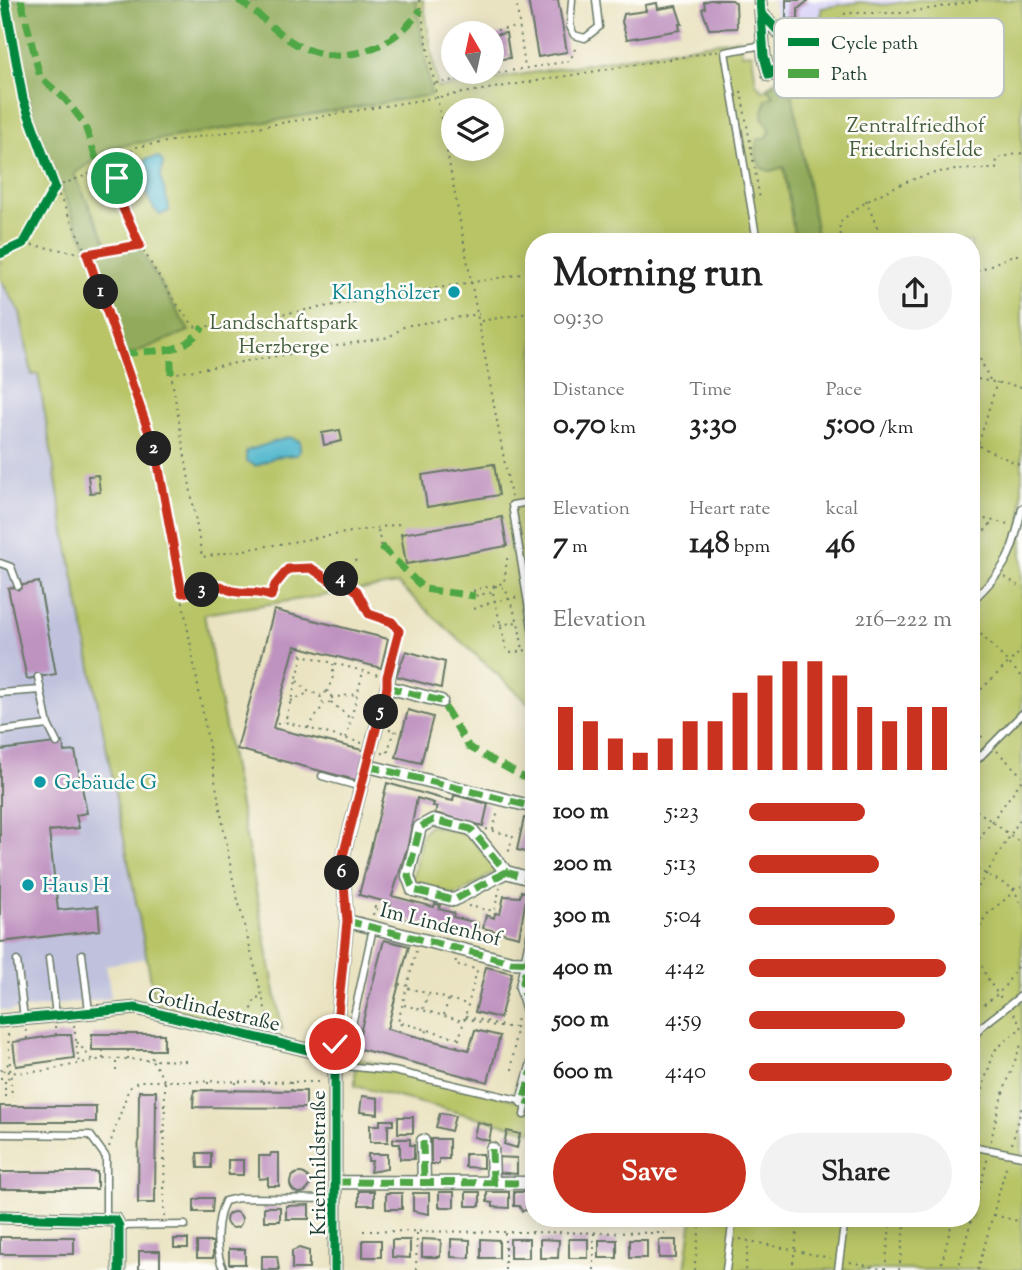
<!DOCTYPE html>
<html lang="en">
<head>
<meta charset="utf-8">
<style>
	body { margin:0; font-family:"Sorts Mill Goudy",serif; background:#f2f2f2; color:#222; height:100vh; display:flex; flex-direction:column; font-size:26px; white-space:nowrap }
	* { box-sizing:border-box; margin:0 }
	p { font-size:23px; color:#767676 }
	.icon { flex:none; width:38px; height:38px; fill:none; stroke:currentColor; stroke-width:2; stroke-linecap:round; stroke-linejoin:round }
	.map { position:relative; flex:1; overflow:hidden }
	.panel { position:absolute; left:525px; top:233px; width:455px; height:994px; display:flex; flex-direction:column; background:#fff; border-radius:28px; box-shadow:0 4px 18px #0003 }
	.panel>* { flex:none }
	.needle { width:46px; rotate:351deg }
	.tools { position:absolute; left:441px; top:21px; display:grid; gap:14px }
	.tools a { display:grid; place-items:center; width:63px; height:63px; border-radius:50%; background:#fff; box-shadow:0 4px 18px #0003; font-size:35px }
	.pin { position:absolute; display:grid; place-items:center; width:60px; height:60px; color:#fff; margin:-30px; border:4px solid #fff; border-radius:50%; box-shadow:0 2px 7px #0007 }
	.km { position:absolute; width:35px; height:35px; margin:-18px; border-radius:50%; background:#222; color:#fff; font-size:19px; line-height:35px; text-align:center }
	.round { display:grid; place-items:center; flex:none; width:74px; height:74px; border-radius:37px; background:#f2f2f2 }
	.headline { display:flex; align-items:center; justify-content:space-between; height:119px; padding:0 28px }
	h1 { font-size:38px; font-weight:700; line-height:52px }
	.figures { display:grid; grid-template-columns:repeat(3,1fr); gap:10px; height:119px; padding:7px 28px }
	.figures div { display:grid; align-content:center }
	.figures b { font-size:30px; font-weight:700 }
	.figures small { font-size:19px; font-weight:400 }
	.figures p { font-size:19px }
	.chart { height:196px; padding:14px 28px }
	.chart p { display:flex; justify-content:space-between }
	.chart svg { width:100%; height:126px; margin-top:7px; stroke:#c8321e; stroke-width:6 }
	.cta { display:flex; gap:14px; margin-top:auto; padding:14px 28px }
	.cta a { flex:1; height:80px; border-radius:42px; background:#c8321e; color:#fff; font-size:28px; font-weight:700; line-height:80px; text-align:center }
	.cta a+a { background:#f2f2f2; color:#222 }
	ul { padding:0 28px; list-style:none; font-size:23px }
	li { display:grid; grid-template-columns:112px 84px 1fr; align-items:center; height:52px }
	li i { height:18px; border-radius:9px; background:#c8321e }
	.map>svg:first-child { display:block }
	.built { fill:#dad6f7 }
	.industrial { fill:#c0c2dd }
	.green { fill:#b8c466; stroke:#6c804d; stroke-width:2; fill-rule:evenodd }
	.forest { fill:#92aa5b; stroke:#587448; stroke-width:2 }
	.water { fill:#4db5cc; stroke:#367980; stroke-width:2 }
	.building { fill:#bf93c0 }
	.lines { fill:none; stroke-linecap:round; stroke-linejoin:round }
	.lane-casing { stroke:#667765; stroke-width:9 }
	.street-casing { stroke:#667765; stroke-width:15 }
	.path { stroke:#667765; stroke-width:2; stroke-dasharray:2 5; stroke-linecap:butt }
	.lane { stroke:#fff; stroke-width:6 }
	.street { stroke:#fff; stroke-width:12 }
	.quiet { stroke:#4fa644; stroke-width:7; stroke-dasharray:14 7; stroke-linecap:butt }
	.cycleway-casing { stroke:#fdfcf7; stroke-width:13 }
	.cycleway { stroke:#00873e; stroke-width:9 }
	.route-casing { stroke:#fff; stroke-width:14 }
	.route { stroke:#c8321e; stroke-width:9 }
	.culture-dot { fill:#0f9aa8; stroke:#fdfcf7; stroke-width:2.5 }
	.labels { text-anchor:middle; stroke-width:5; stroke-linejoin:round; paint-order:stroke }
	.park-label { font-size:21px; fill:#455f40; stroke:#fdfcf7 }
	.culture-label { font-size:21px; fill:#0d838f; stroke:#fdfcf7; text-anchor:start }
	.street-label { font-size:21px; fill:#1f3d34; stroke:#fdfcf7 }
	.key { fill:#fdfcf7; stroke:#bac3bc; stroke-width:2 }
	.key-label { font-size:19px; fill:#1f3d34 }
</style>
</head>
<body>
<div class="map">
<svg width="1022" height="1270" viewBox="0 0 1022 1270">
	<rect width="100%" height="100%" fill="#fdfcf7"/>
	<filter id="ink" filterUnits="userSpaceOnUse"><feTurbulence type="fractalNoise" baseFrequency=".0143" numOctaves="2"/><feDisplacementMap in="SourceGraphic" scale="14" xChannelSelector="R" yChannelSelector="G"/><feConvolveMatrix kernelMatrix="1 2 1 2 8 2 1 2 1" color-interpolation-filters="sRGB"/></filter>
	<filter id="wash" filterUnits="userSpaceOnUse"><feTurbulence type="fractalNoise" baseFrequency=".00686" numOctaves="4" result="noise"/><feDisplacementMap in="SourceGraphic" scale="28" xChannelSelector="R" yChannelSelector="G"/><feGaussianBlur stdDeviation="1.57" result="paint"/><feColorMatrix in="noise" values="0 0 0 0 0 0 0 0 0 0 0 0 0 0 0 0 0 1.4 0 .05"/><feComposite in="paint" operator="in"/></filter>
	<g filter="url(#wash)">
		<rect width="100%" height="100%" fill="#eae3c1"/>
		<!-- built -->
		<path class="built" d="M773 0H918L884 5 860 2 821 8 822 18 817 29 806 38 798 39 776 16Z"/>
		<!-- industrial -->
		<path class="industrial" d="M0 279 20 312 32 374H38L65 532 147 958 106 965 111 998 7 1011 0 1009Z"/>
		<!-- green -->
		<path class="green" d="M0 0H423L438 88 739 39 742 54 752 53 756 83 763 91 810 52 798 39C814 37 823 24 821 8L860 2 884 5 918 0H1022V1270H685L692 1218H971V242H534V708L398 584 204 614 282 1029 227 1015 225 1023 151 1004 153 992 147 959 65 532 38 374 32 375 20 312 0 279ZM453 110H492V149H453Z
			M429 825 468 834 497 871 456 895 418 888 412 883 421 836Z
			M355 1058 534 1105V1132L355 1086Z"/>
		<!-- forest -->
		<path class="forest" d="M8 0H416L431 95 112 147 74 174 111 252 139 248 189 331 126 356 94 262 58 183 32 112Z
			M799 61 802 74 791 85 818 241H770H790L794 234 784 167 770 171 761 168 755 153 757 140 767 137 771 131 762 117 766 100 774 96 767 88Z"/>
		<!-- water -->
		<path class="water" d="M158 157 163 162 161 179 169 207V211L160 215C146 203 140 176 146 159Z
			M289 437 300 441V451L296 455 275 457 256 466 246 461V451Z"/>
		<g id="blocks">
			<!-- building -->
			<path class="building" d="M528 0H558L567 52 538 57Z
				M710 0H732L736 3 737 28 709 29 702 9 705 8 704 2Z
				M786 0H809L798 9V19H786Z
				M657 3 658 9 676 6 682 24H679L680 30 627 39 622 22 624 14 646 11 645 5Z
				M506 33 510 58 492 60V35Z
				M340 430 342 441 324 445 322 433Z
				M494 464 499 495 427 507 422 475Z
				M98 475 100 492 90 493 88 476Z
				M502 517 507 546 406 564 401 534Z
				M39 582 56 674 27 679 8 588Z
				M274 610 388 639 381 668 295 646 273 728 366 751 359 781 237 749Z
				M406 651 445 662 441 688 396 676Z
				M408 710 433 717 421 763 396 757Z
				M63 742 64 752 75 751 87 813 76 815 79 828 49 831 58 910 98 906 100 930 0 942V750Z
				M387 783 439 798 453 801 454 795 488 804 483 826 435 813 437 807 433 806 434 803 417 798 408 845 392 896 434 907 435 904 440 905 439 909 454 913 453 917 478 923 477 937 388 915 391 903 359 895Z
				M524 818 534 821V854L517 850Z
				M521 891 527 893 519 937 483 928 486 915 494 918 495 913 500 914 504 896 520 897Z
				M384 940 409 946 387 1029 469 1050 475 1030 500 1036 488 1082 356 1048Z
				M486 967 512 973 500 1018 475 1012Z
				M92 1034H164V1050H92Z
				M58 1035H71L74 1058 16 1066 13 1042Z
				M194 1090 306 1091V1108L193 1107Z
				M139 1091H156L155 1203H138Z
				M362 1096 378 1098V1114L360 1112Z
				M0 1106H96V1122H0Z
				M440 1113 455 1116 451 1131 436 1127Z
				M398 1117H413V1133H398Z
				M380 1120H393V1125H388V1142H370V1125H380Z
				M477 1122 492 1126 489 1141 474 1137Z
				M507 1131 520 1134 517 1148 504 1144Z
				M393 1139H410V1145H414V1159H400V1144H393Z
				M431 1139H449V1159H439V1164H431Z
				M197 1153H211V1168H198Z
				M271 1153H279V1186H268V1178L259 1179V1156H270Z
				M368 1154H387V1169L370 1172 372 1161H368Z
				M465 1154H483V1168L465 1167Z
				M495 1157 517 1158V1174L495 1172Z
				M228 1160H243V1175H228Z
				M0 1172H97V1189H0Z
				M290 1183a10 10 0 1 1 20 0a10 10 0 1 1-20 0Z
				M359 1191H374V1205H359Z
				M439 1192H454V1207H439Z
				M466 1192H480V1206H466Z
				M487 1192H509V1208L493 1207V1203L487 1202Z
				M514 1192H534V1209L522 1211 519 1206H514Z
				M386 1193H402V1209H386Z
				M413 1193H429V1214L413 1211Z
				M201 1198H213L212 1212H194V1200Z
				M309 1205V1219H286V1206Z
				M264 1207H280V1221H264Z
				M226 1220a8 8 0 1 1 16 0a8 8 0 1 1-16 0Z
				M0 1237H74V1254H0Z
				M174 1239H188V1248H174Z
				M422 1239 441 1240 440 1257H422Z
				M451 1239 470 1240V1258L451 1257Z
				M481 1239 499 1240V1258H481Z
				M510 1239H529V1258H510Z
				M540 1239 559 1240 558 1258H540Z
				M569 1239H588V1258H569Z
				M363 1240H381V1257H363Z
				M392 1240H410V1258L392 1257Z
				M599 1240H617V1258H599Z
				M629 1240H647V1258H629Z
				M659 1240H676V1258H659Z
				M197 1242H213V1258H197Z
				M299 1248 309 1251V1269H292V1251Z
				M229 1249H245V1264H229Z
				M139 1251H160V1269H139Z
				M262 1256H277L279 1270H262Z"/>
		</g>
	</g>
	<g filter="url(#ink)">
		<use href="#blocks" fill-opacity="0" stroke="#667765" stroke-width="2"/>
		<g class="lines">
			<!-- lane casing -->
			<g class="lane-casing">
				<path id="lane" d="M572 0 570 26 574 35 585 38 599 27 596 0
					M757 242 725 52 763 45
					M534 501 512 505 534 640
					M0 563 11 567 18 586
					M971 602C1007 568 1012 556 1022 508
					M38 677 48 725
					M0 693 41 690
					M0 731 48 725 57 743
					M971 766 1022 714
					M322 776 361 787
					M82 954 89 1011
					M49 958 56 1015
					M17 961 24 1018
					M352 1025 373 928
					M971 1041 981 1027 1022 995
					M336 1065 394 1071 523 1101
					M524 1115 527 1102
					M0 1134 90 1135 106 1157V1218
					M971 1146 1022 1156
					M119 1226 185 1225
					M224 1270C214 1253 216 1219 225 1201L238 1198 336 1199
					M726 1270 733 1218
					M838 1270 845 1218"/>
			</g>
			<!-- street casing -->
			<g class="street-casing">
				<path id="street" d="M760 0 764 56 769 75 791 57 793 47 763 15
					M387 687 441 701
					M368 766 534 807
					M506 872 454 900 413 890 408 876 420 827 433 820 471 829 506 872 534 880
					M347 921 511 962 534 963
					M534 931 522 987 534 1028
					M0 1021 136 1008 336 1057
					M523 1101 534 1063
					M423 1141 424 1183
					M492 1149 493 1183
					M336 1182 534 1183
					M0 1217 116 1220 119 1226V1270
					M335 1270V1044L347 921 342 860 387 687 393 655"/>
			</g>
			<!-- path -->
			<path class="path" d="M5 0 27 111 55 187 87 254 156 453 233 880 270 1028
				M419 0 511 497
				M516 0 525 68
				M476 33 517 27
				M805 44 846 13H905L981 0
				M436 83 570 61 577 44
				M741 91 760 199
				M866 200 883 242
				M820 239 840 237
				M716 242 746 237
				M842 242 839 224C858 201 916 174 946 171 962 169 979 169 996 169L997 158 1022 153
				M25 244 87 254 140 245
				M0 254 24 243 55 187 100 170
				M534 272 197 328C180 316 120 215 116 194 113 175 121 158 136 147L718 51
				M971 274 1013 255H1022
				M481 321 534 312
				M971 340 990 380
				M971 378 1022 387
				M971 386 976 379
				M979 446 1022 466
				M971 455 978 445 997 382
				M971 516 1008 524
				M399 524 202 557 171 374 389 337 405 326 479 314
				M378 530 381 546
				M971 547 993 521
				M1005 577 1022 588
				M343 579 356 560
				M494 586 492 592 475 596 474 590 504 583 507 559H512
				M495 586 505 588 518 622 523 650
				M183 593 221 586C238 597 253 589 271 596L275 585 288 569 311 568 335 584 339 578 357 591 369 614 397 625 395 644
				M493 593 506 648 510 653 533 649
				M474 609 495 601 519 597
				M971 624 1022 677
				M493 626 517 622
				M296 649 302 655
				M297 681 309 692 321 695
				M534 682V694
				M327 692 333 677V664
				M320.5 698a5.5 5.5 0 1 1 11 0a5.5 5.5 0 1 1-11 0Z
				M331 698 356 694
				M971 699 1022 650
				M291 701 308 693
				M331 702 351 719
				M277 724 284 722
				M971 726 985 740
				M308 728 324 704
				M389 729 398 732
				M346 738 363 672
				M362 743 285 722 303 655 378 675
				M997 751 1022 776
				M382 753 387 754 394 731
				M971 806 1022 844
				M486 829 513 836 508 854
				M493 830 498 811
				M971 850 1022 780
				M971 866 1014 889C1008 901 994 905 986 916 967 943 983 977 1002 999
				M1022 886 1014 889 1022 907
				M971 899 1022 816
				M468 906 494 911 500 888
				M376 909 387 911
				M373 915 376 903
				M971 930 978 933
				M456 960 455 964 475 969
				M399 984 406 986
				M971 987 980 1005
				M408 988 467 1004
				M404 1005 463 1021
				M423 1009 428 995
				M971 1010C999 1000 1009 982 1022 957
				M1014 1014 1022 1028
				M444 1015 448 1000
				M466 1016 508 1027
				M465 1018 499 1027H520
				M248 1023 255 998 261 997
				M402 1023 458 1038
				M74 1025 79 1064
				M55 1026 56 1036
				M26 1030 27 1039
				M399 1032 401 1023 398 1022 416 951
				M8 1034 12 1097
				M425 1039 427 1030
				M77 1042 93 1061
				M457 1047 478 967
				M103 1050V1060
				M128 1050V1060
				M151 1050 152 1060 187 1061
				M0 1070C31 1078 66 1065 97 1060 114 1057 134 1060 152 1060L164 1080
				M512 1070 517 1015
				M3 1071 10 1061
				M116 1071V1061
				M971 1076 983 1079
				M0 1078H12
				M208 1091V1081
				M236 1091V1081
				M263 1091V1082
				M291 1091V1082
				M5 1097V1078
				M156 1105H165
				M155 1133H165
				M973 1138 985 1079 995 1050 1022 1027
				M991 1141 999 1104 1022 1042
				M1012 1144 1022 1106
				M109 1147 129 1088 139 1081H164
				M155 1160H164
				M155 1188H164
				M994 1215 1022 1222
				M164 1217 165 1081 321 1082
				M363 1231 665 1233
				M594 1233V1270
				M740 1239 830 1258
				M850 1262 886 1270
				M885 1269 891 1218
				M416 1270 417 1233
				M505 1270V1233
				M694 1270 701 1218
				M745 1270 749 1242
				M792 1270 799 1218
				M899 1270 906 1218
				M940 1270 953 1218
				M958 1270 988 1157
				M978 1270 1007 1163"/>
			<!-- lane -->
			<use href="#lane" class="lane"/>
			<!-- street -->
			<use href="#street" class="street"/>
			<!-- quiet -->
			<path class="quiet" d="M21 0 40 77 65 99 84 123 100 170 116 195
				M238 0C259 12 273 31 294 43 337 70 395 49 421 9
				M100 170 119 153 127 154
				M123 355C158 346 177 360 203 327
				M171 374V352
				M381 546 424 589 475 596
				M387 687 441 701 469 747 534 783
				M368 766 534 807
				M506 872 454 900 413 890 408 876 420 827 433 820 471 829 506 872 534 880
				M347 921 511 962 534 963
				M534 931 522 987 534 1028
				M534 1063 523 1101 534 1104
				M423 1141 424 1183
				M492 1149 493 1183
				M336 1182 534 1183"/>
			<!-- cycleway casing -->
			<g class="cycleway-casing">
				<path id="cycleway" d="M760 0 764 56 769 75 791 57 793 47 763 15
					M0 254 24 243 55 187 23 99 5 0
					M0 1021 136 1008 336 1057
					M0 1217 116 1220 119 1226V1270
					M335 1270V1044L347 921 342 860 387 687 393 655"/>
			</g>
			<!-- cycleway -->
			<use href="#cycleway" class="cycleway"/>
		</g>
	</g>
	<g class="lines" filter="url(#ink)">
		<!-- route casing -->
		<g class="route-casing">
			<path id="route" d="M117 178V195L140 245 87 254 156 453 182 593 221 586C238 597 253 589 271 596L275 585 288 569 311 568 335 584 339 578 357 591 369 614 392 622 399 631 387 677V687L342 860 347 921 335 1044"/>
		</g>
		<!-- route -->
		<use href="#route" class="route"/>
	</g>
	<!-- markers -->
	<g class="culture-dot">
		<circle cx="454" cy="292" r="7"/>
		<circle cx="40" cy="782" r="7"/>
		<circle cx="28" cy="885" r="7"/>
	</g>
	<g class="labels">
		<!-- park labels -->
		<g class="park-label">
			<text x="916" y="132">Zentralfriedhof<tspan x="916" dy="24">Friedrichsfelde</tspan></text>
			<text x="284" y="329">Landschaftspark<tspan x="284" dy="24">Herzberge</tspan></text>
		</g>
		<!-- culture labels -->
		<g class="culture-label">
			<text x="440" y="299" text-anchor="end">Klanghölzer</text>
			<text x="54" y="789">Gebäude G</text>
			<text x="42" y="892">Haus H</text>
		</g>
		<!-- street labels -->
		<g class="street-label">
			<text transform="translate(441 924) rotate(14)" y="7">Im Lindenhof</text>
			<text transform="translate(214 1009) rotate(13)" y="7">Gotlindestraße</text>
			<text transform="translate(318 1163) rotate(-90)" y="7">Kriemhildstraße</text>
		</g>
	</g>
	<!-- legend -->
	<rect x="774" y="18" width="230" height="80" rx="10" class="key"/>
	<rect x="788" y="38" width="31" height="8" fill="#00873e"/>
	<rect x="788" y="69" width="31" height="9" fill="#4fa644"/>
	<g class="key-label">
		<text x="831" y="49">Cycle path</text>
		<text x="831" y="80">Path</text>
	</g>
</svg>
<div class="tools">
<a><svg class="needle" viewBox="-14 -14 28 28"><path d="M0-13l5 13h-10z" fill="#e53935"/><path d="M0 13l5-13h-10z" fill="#767676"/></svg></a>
<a><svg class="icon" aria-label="layers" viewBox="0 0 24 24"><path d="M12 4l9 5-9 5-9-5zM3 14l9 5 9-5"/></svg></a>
</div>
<div class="pin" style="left:117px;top:178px;background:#1e9e55"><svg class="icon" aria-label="arrive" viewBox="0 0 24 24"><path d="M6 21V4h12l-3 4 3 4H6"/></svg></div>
<div class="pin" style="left:335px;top:1044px;background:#d93025"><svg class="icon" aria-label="check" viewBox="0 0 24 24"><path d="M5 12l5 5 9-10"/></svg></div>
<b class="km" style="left:101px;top:292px">1</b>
<b class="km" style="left:154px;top:449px">2</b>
<b class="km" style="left:202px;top:590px">3</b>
<b class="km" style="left:341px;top:579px">4</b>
<b class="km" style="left:381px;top:712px">5</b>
<b class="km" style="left:342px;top:873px">6</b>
<section class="panel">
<div class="headline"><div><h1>Morning run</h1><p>09:30</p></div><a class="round"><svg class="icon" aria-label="share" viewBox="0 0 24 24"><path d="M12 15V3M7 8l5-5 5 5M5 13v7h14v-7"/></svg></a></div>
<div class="figures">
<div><p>Distance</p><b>0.70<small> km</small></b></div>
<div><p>Time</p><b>3:30</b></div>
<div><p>Pace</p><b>5:00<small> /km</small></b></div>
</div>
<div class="figures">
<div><p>Elevation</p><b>7<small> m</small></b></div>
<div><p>Heart rate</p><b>148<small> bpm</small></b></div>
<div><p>kcal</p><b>46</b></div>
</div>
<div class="chart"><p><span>Elevation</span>216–222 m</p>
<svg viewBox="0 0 160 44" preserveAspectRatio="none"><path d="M5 44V22M15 44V27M25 44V33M35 44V38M45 44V33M55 44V27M65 44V27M75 44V17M85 44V11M95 44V6M105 44V6M115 44V11M125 44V22M135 44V27M145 44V22M155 44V22"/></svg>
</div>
<ul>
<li><b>100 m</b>5:23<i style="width:57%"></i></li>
<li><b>200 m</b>5:13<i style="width:64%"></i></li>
<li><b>300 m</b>5:04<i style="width:72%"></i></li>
<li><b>400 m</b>4:42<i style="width:97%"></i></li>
<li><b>500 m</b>4:59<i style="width:77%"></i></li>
<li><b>600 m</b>4:40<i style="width:100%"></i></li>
</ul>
<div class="cta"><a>Save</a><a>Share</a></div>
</section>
</div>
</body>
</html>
